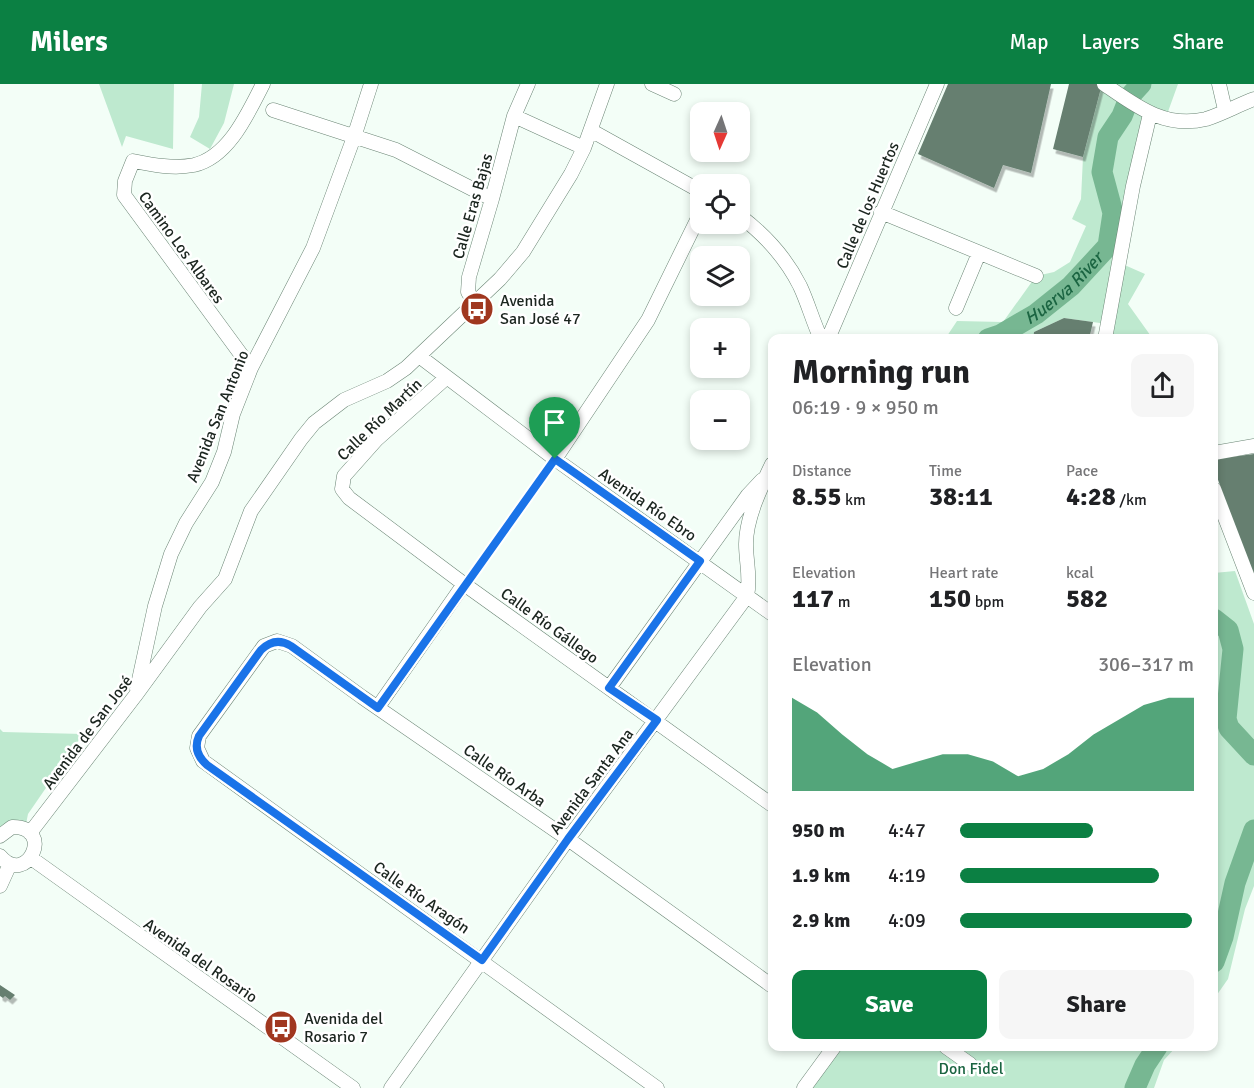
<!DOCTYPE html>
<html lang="en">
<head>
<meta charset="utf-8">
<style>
	body { margin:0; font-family:Signika,sans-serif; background:#f6f6f6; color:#202124; height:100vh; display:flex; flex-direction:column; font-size:22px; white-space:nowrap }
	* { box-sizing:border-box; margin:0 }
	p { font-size:20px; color:#757577 }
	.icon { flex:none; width:33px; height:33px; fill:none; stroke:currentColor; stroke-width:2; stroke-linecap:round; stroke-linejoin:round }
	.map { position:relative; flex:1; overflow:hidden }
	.panel { position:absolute; left:768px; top:250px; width:450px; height:717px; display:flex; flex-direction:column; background:#fff; border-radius:12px; box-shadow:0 3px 9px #0003 }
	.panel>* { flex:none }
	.needle { width:39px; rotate:183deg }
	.controls { position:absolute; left:690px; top:18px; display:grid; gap:12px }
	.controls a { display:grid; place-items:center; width:60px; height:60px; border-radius:12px; background:#fff; box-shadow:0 3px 9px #0003; font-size:30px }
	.pin { position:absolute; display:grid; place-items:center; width:51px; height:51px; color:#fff; margin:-62px -26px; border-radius:50% 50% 50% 0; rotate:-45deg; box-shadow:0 0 6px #0007 }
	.pin .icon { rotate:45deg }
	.round { display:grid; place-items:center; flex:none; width:63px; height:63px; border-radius:12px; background:#f6f6f6 }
	.head { display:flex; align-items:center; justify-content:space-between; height:102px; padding:0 24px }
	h1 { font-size:33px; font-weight:800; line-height:45px }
	.figures { display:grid; grid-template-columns:repeat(3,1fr); gap:9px; height:102px; padding:6px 24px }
	.figures div { display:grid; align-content:center }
	.figures b { font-size:26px; font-weight:800 }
	.figures small { font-size:16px; font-weight:400 }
	.figures p { font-size:16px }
	.chart { height:168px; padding:12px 24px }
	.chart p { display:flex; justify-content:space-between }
	.chart svg { width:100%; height:108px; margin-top:6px; fill:#0b8043; opacity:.7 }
	.button { display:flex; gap:12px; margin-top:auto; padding:12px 24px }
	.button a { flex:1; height:69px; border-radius:12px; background:#0b8043; color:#fff; font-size:24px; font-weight:800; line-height:69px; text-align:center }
	.button a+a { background:#f6f6f6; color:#202124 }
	ul { padding:0 24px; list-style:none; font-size:20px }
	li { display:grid; grid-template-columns:96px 72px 1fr; align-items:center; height:45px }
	li i { height:15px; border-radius:8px; background:#0b8043 }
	header { display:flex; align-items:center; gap:36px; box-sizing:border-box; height:84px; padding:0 30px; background:#0b8043; color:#fff }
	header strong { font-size:28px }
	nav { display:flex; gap:33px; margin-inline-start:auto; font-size:21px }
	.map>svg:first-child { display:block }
	.green { fill:#bee9cf }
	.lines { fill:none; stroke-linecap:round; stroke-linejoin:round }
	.river { stroke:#77b792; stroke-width:21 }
	.building { fill:#667f70; filter:url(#shadow) }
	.street-casing { stroke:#6b8575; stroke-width:15 }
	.path { stroke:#aeb9b2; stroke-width:2; stroke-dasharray:6 3; stroke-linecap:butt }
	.street { stroke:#fff; stroke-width:14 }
	.route-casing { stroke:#fff; stroke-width:12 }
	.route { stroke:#1a73e8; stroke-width:8 }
	.labels { text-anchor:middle; stroke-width:5; stroke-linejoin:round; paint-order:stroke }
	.street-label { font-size:16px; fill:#1b251f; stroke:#fff }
	.poi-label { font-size:16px; fill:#1b251f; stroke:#fff; text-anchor:start }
	.park-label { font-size:16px; fill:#1a6441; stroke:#fff }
	.water-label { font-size:18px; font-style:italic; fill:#1b6542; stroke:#fff }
</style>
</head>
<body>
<header>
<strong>Milers</strong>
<nav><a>Map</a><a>Layers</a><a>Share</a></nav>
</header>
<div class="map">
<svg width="1254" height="1004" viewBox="0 0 1254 1004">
	<defs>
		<filter id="shadow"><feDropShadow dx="2.5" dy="4.5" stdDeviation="0" flood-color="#0004"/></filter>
	</defs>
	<rect width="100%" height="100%" fill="#f3fef7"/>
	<!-- green -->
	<path class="green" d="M99 0H174L173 65 126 52 122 63Z
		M202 0H234L224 39 210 65 190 53 199 33Z
		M1102 0H1178L1165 36 1150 30 1120 179 1145 190 1128 220 1153 255H1105L1107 240 1064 234 1034 248 1033 255H945L957 237 1003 238 1036 192 1054 188 1070 178 1086 142 1072 135 1081 115 1083 73Z
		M1235 487 1254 540V802L1245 825 1228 895 1214 915V489Z
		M0 645 3 648 83 650 28 730 25 745 0 744Z
		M834 963H1176L1164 976 1154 1004H809Z"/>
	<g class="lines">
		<!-- river -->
		<g class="river">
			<path id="s1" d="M988 255 1000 251 1036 230 1071 202 1108 162 1113 129 1102 88 1108 53 1122 32 1130 12 1141 0"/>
			<path d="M1214 535 1228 546 1233 565 1226 635 1229 644 1254 671"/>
			<path d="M1214 878 1223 853 1235 799 1254 746"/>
			<path d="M1135 1004 1145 981 1157 963"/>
		</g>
	</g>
	<!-- building -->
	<path class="building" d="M948 0H1051L1031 89 1003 81 994 104 918 70Z
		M1069 0H1102L1083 73 1053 65Z
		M1064 234 1093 238 1089 255H1033L1034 248Z
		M1254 370V492L1214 385 1215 375Z
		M0 901 15 911 10 916 5 912 3 914 0 912Z"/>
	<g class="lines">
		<!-- street casing -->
		<g class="street-casing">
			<path id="street" d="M652 0 674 10
				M1104 0C1136 22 1165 45 1206 35 1222 30 1238 21 1254 15
				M1219 0 1225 26
				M273 26 396 66 492 115
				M514 32 584 64
				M592 47 700 107
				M881 128 1036 192
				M740 132C765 151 786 174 800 202 808 219 813 238 821 255
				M475 220 468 208 469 193 492 115 514 32 528 0
				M956 224 979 169
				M828 255 937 0
				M1105 255 1133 102 1150 30
				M419 272 555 375 772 530
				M251 284 124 111 125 97 133 77C153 81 174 85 194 81 229 73 248 29 263 0
				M446 294 376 356 344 392 342 405 349 414 464 500 772 721
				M1214 369 1254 362
				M555 375 648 236 700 130
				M1214 405 1254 509
				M609 604 748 411 762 396
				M137 605 155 522 171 470 186 439 212 398 224 368 233 330 251 284 313 164 354 53 371 0
				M378 623 464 500
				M30 749 135 612 200 523 225 495 251 427 301 355 314 339 344 316 387 297 406 284 500 195 523 168 571 90 584 64 607 0
				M0 752 12 743C56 742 27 804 0 772
				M31 774 353 1004
				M0 802 10 780
				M946 963 970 980
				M391 1004 568 755 747 512C751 494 746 478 746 460 746 434 761 403 772 380
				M657 1004 203 677 197 664 199 652 264 562 277 557 292 562 362 613 568 755 772 902
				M804 1004 834 963"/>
		</g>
		<!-- path -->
		<path class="path" d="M471 491 548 384"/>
		<!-- street -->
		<use href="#street" class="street"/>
	</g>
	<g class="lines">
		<!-- route casing -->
		<g class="route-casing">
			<path id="route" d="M555 375 700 477 609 604 657 636 568 755 482 876 207 681C198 673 194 663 199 652L261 566C270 557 280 555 291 562L378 624Z"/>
		</g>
		<!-- route -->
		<use href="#route" class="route"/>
	</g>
	<!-- icons -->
	<defs>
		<g id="bus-disc" transform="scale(1.725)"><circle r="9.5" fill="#a0371f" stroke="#fff"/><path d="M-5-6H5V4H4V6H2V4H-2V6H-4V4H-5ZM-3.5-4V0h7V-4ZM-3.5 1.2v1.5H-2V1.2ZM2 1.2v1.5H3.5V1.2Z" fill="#fff"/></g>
	</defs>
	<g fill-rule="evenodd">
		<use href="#bus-disc" x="477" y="225"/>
		<use href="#bus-disc" x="281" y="943"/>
	</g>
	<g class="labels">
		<!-- street labels -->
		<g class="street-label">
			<text transform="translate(867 121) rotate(-67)" y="6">Calle de los Huertos</text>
			<text transform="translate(472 122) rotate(-74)" y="6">Calle Eras Bajas</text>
			<text transform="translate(182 163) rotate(54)" y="6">Camino Los Albares</text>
			<text transform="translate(217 332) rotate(-68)" y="6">Avenida San Antonio</text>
			<text transform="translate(379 335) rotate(-44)" y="6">Calle Río Martín</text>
			<text transform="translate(648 420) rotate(35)" y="6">Avenida Río Ebro</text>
			<text transform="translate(550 541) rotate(36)" y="6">Calle Río Gállego</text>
			<text transform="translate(87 648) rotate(-53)" y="6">Avenida de San José</text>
			<text transform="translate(505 691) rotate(35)" y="6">Calle Río Arba</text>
			<text transform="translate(591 697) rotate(-53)" y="6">Avenida Santa Ana</text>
			<text transform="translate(422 813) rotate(35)" y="6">Calle Río Aragón</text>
			<text transform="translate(201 876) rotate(35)" y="6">Avenida del Rosario</text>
		</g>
		<!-- poi labels -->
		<g class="poi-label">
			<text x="500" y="222">Avenida<tspan x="500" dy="18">San José 47</tspan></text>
			<text x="304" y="940">Avenida del<tspan x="304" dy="18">Rosario 7</tspan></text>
		</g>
		<!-- park labels -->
		<g class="park-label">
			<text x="971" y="990">Don Fidel</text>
		</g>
		<!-- water labels -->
		<g class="water-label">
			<text dy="6" stroke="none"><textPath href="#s1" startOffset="92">Huerva River</textPath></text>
		</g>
	</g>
</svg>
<div class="controls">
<a><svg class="needle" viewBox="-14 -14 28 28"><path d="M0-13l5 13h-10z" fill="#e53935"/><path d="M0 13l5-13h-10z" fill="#757577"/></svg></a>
<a><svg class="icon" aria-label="locate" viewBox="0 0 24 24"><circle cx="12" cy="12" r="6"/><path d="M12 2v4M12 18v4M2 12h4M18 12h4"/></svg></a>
<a><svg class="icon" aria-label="layers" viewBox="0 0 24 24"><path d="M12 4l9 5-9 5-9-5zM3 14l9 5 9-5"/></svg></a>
<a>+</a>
<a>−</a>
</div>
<div class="pin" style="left:555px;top:375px;background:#1e9e55"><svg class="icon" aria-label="arrive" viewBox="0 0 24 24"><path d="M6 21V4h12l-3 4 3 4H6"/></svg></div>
<section class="panel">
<div class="head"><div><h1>Morning run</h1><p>06:19 · 9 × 950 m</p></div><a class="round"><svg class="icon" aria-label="share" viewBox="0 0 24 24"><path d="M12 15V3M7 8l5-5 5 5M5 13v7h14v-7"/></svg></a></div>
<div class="figures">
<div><p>Distance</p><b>8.55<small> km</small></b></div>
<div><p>Time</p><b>38:11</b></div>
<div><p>Pace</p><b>4:28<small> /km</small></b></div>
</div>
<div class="figures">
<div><p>Elevation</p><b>117<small> m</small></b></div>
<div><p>Heart rate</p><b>150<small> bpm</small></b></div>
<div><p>kcal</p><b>582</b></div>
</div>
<div class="chart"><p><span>Elevation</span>306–317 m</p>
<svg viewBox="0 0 160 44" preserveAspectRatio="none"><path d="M0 44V6L10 12L20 21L30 29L40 35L50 32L60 29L70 29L80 32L90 38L100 35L110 29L120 21L130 15L140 9L150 6L160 6V44z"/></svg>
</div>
<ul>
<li><b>950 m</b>4:47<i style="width:57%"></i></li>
<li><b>1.9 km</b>4:19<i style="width:85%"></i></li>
<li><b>2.9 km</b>4:09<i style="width:99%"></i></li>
</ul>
<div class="button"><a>Save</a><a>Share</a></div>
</section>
</div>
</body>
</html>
